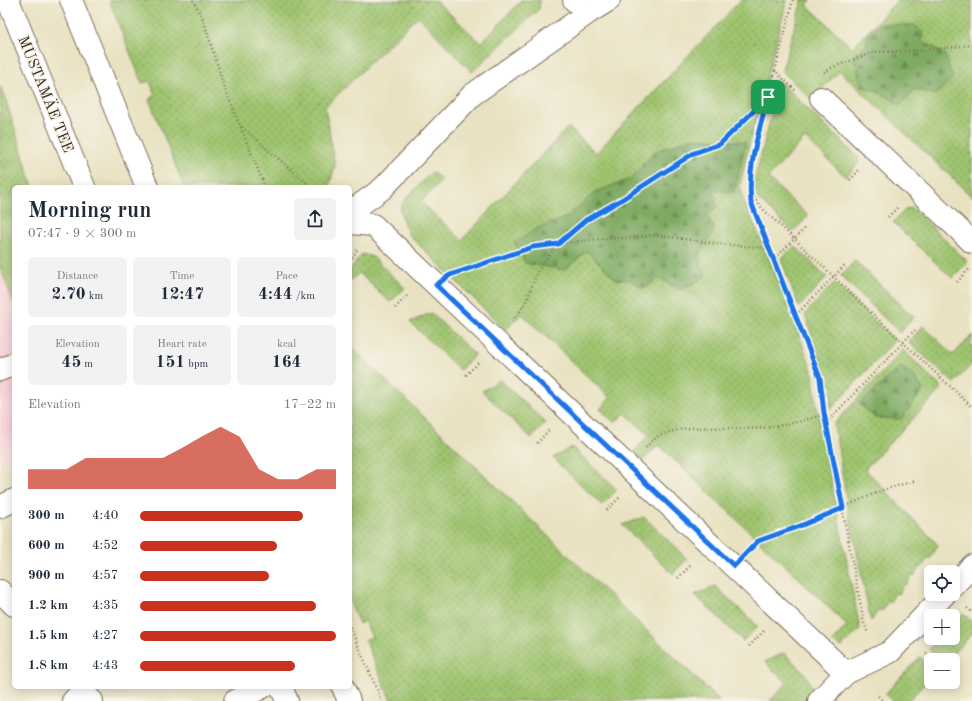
<!DOCTYPE html>
<html lang="en">
<head>
<meta charset="utf-8">
<style>
	body { margin:0; font-family:"Old Standard TT",serif; background:#f2f2f3; color:#1f2937; height:100vh; display:flex; flex-direction:column; font-size:15px; white-space:nowrap }
	* { box-sizing:border-box; margin:0 }
	p { font-size:13px; color:#747a83 }
	.icon { flex:none; width:22px; height:22px; fill:none; stroke:currentColor; stroke-width:2; stroke-linecap:round; stroke-linejoin:round }
	.map { position:relative; flex:1; overflow:hidden }
	.sheet { position:absolute; left:12px; top:185px; width:340px; height:504px; display:flex; flex-direction:column; background:#fff; border-radius:6px; box-shadow:0 2px 10px #0003 }
	.sheet>* { flex:none }
	.buttons { position:absolute; left:924px; top:565px; display:grid; gap:8px }
	.buttons a { display:grid; place-items:center; width:36px; height:36px; border-radius:6px; background:#fff; box-shadow:0 2px 10px #0003; font-size:20px }
	.pin { position:absolute; display:grid; place-items:center; width:34px; height:34px; color:#fff; margin:-17px; border-radius:8px; box-shadow:0 2px 6px #0006 }
	.round { display:grid; place-items:center; flex:none; width:42px; height:42px; border-radius:6px; background:#f2f2f3 }
	.headline { display:flex; align-items:center; justify-content:space-between; height:68px; padding:0 16px }
	h1 { font-size:22px; font-weight:700; line-height:30px }
	.metrics { display:grid; grid-template-columns:repeat(3,1fr); gap:6px; height:68px; padding:4px 16px }
	.metrics div { display:grid; align-content:center; border-radius:6px; background:#f2f2f3; text-align:center }
	.metrics b { font-size:17px; font-weight:700 }
	.metrics small { font-size:11px; font-weight:400 }
	.metrics p { font-size:11px }
	.chart { height:112px; padding:8px 16px }
	.chart p { display:flex; justify-content:space-between }
	.chart svg { width:100%; height:72px; margin-top:4px; fill:#c8321e; opacity:.7 }
	ul { padding:0 16px; list-style:none; font-size:13px }
	li { display:grid; grid-template-columns:64px 48px 1fr; align-items:center; height:30px }
	li i { height:10px; border-radius:5px; background:#c8321e }
	.map>svg:first-child { display:block }
	.built { fill:#f6cfd6 }
	.green { fill:url(#green-dots); stroke:#6d7746 }
	.forest { fill:url(#forest-firs); stroke:#5d6a40 }
	.lines { fill:none; stroke-linecap:round; stroke-linejoin:round }
	.minor-casing { stroke:#786a57; stroke-width:24 }
	.secondary-casing { stroke:#786a57; stroke-width:24 }
	.path { stroke:#786a57; stroke-width:2.5; stroke-dasharray:1 3; stroke-linecap:butt }
	.minor { stroke:#fff; stroke-width:22 }
	.secondary { stroke:#fff; stroke-width:22 }
	.route-casing { stroke:#fff; stroke-width:8 }
	.route { stroke:#1a73e8; stroke-width:5 }
	.labels { text-anchor:middle; stroke-width:3; stroke-linejoin:round; paint-order:stroke }
	.street-label { font-size:15px; fill:#3b2a1e; stroke:#f7f3e8 }
</style>
</head>
<body>
<div class="map">
<svg width="972" height="701" viewBox="0 0 972 701">
	<defs>
		<pattern id="green-dots" width="8" height="8" patternUnits="userSpaceOnUse"><rect width="8" height="8" fill="#9fc46f"/><path d="M2 2h.1M6 6h.1" fill="none" stroke="#839f5b" stroke-width="1.8" stroke-linecap="round"/></pattern>
		<pattern id="forest-firs" width="22" height="20" patternUnits="userSpaceOnUse"><rect width="22" height="20" fill="#7faa62"/><path d="M5 1l3.5 6h-7zM16 11l3.5 6h-7z" fill="#698b50"/></pattern>
	</defs>
	<rect width="100%" height="100%" fill="#f7f3e8"/>
	<filter id="ink" filterUnits="userSpaceOnUse"><feTurbulence type="fractalNoise" baseFrequency=".025" numOctaves="2"/><feDisplacementMap in="SourceGraphic" scale="8" xChannelSelector="R" yChannelSelector="G"/><feConvolveMatrix kernelMatrix="1 2 1 2 8 2 1 2 1" color-interpolation-filters="sRGB"/></filter>
	<filter id="wash" filterUnits="userSpaceOnUse"><feTurbulence type="fractalNoise" baseFrequency=".012" numOctaves="4" result="noise"/><feDisplacementMap in="SourceGraphic" scale="16" xChannelSelector="R" yChannelSelector="G"/><feGaussianBlur stdDeviation="0.9" result="paint"/><feColorMatrix in="noise" values="0 0 0 0 0 0 0 0 0 0 0 0 0 0 0 0 0 1.4 0 .05"/><feComposite in="paint" operator="in"/></filter>
	<g filter="url(#wash)">
		<rect width="100%" height="100%" fill="#e9e2c2"/>
		<!-- built -->
		<path class="built" d="M0 174 14 207V458L0 463Z"/>
		<!-- green -->
		<path class="green" d="M109 0H435L481 43 521 1 520 0H540L539 9 472 72 418 16 325 107 335 166 329 187H184L149 99 155 96 150 81 142 83Z
			M741 0H787L750 141 740 184 743 199 783 291 813 374 816 404 860 629 842 647 832 642 847 625 659 445 643 460 634 452 649 435 625 413 615 423 600 409 610 398 522 314 506 330 409 235 404 224 400 208 406 198 432 172 442 180 421 202 462 240 568 127 596 153Z
			M802 0H811L807 5 852 48 898 0H972V197L840 71 811 99 782 71Z
			M780 82 859 158 858 163 846 177 805 138 768 178 808 216 793 232 758 199 755 190 754 182Z
			M0 86 6 101 33 187H14V303L0 267Z
			M912 208 966 260V264L952 278 893 222 906 209Z
			M795 246 827 277 799 307 781 259Z
			M362 254 373 257 405 288 390 302 359 273 350 281V270Z
			M855 261 914 317 900 333 841 276Z
			M834 283 895 340 831 409 829 383 817 351 805 314Z
			M431 313 475 355 460 370 410 322Z
			M923 326 953 355 972 335V341L970 343 972 345V364L954 383 909 342Z
			M350 346 720 701H391L365 640 372 637 365 621 359 624 350 602Z
			M903 350 942 388 865 469 938 545 930 559 928 557 922 568 920 566 914 576 912 575 906 585 904 584 898 594 895 593 890 602 888 601 882 611 879 609 871 621 849 514 834 424Z
			M500 380 546 423 531 438 482 391Z
			M572 447 617 490 602 505 553 458Z
			M644 517 687 559 673 574 622 525Z
			M715 586 758 626 743 641 695 595Z
			M963 613 972 622V634L947 660H941L929 649 939 638H953V624Z
			M784 653 804 672 814 691 804 701H770L787 683 765 662Z
			M920 657 931 667V677L908 701H892L885 694Z"/>
		<!-- forest -->
		<path class="forest" d="M879 24 915 25 923 33 922 41 945 54 953 78 936 95 915 89 901 105 877 91 861 86 858 71 853 55 866 46 868 34Z
			M692 138 746 142 734 192 713 190 717 207 707 215 715 229 698 256 705 276 682 290 659 278 644 288 629 280 615 279 587 251 564 270 525 263 515 243 536 229 567 217 595 192 631 179 654 152Z
			M900 367 914 376 923 390 901 419 876 418 859 404Z"/>
	</g>
	<g filter="url(#ink)">
		<g class="lines">
			<!-- minor casing -->
			<g class="minor-casing">
				<path id="minor" d="M574 0 588 13 609 0
					M821 98 972 242
					M350 212 382 189 472 95 588 13
					M350 223 373 225 846 673 890 652 945 594
					M0 370 14 364
					M0 507 14 500
					M953 586 972 566
					M0 591 14 605
					M73 701 82 691 92 701
					M235 701 263 687
					M819 701 846 673"/>
			</g>
			<!-- secondary casing -->
			<g class="secondary-casing">
				<path id="secondary" d="M8 0 84 187
					M71 0 147 187
					M281 687 287 701
					M343 687 349 701"/>
			</g>
			<!-- path -->
			<path class="path" d="M193 0 203 19 224 86 265 187
				M793 0 775 71 796 91
				M775 71 752 160 749 188 751 202 768 248 786 290 820 378 824 413 864 623 868 633
				M824 72 833 67 875 52 925 50 972 45
				M242 127 311 187
				M850 180 859 170
				M750 190 755 199 760 206 860 302 972 407
				M888 217 898 207
				M350 261 357 250
				M773 261 806 227
				M462 271 533 247 596 239 630 238 657 235 711 243 767 248
				M957 282 970 268
				M395 308 408 295
				M796 315 846 264
				M512 321 519 313 527 299 538 270 558 244 586 219 621 200 694 153 720 144 768 97
				M466 375 480 361
				M826 423 915 330
				M537 443 550 429
				M646 448C649 444 653 440 657 437 689 421 726 431 761 428 773 427 785 425 797 422 806 420 815 416 824 416
				M607 510 621 496
				M751 548 758 541 800 526 883 490 914 481
				M678 578 692 564
				M967 608 972 612
				M350 627 382 701
				M749 646 764 631
				M926 653 933 660
				M878 696 883 701"/>
			<!-- minor -->
			<use href="#minor" class="minor"/>
			<!-- secondary -->
			<use href="#secondary" class="secondary"/>
		</g>
	</g>
	<g class="lines" filter="url(#ink)">
		<!-- route casing -->
		<g class="route-casing">
			<path id="route" d="M768 97C759 132 747 166 751 202L820 378 824 413 843 508 800 526 758 541 734 566 436 285 450 275 509 255 533 247 558 244 586 220 621 200 694 153 720 144Z"/>
		</g>
		<!-- route -->
		<use href="#route" class="route"/>
	</g>
	<g class="labels">
		<!-- street labels -->
		<g class="street-label">
			<text transform="translate(46 94) rotate(68)" y="5">MUSTAMÄE TEE</text>
		</g>
	</g>
</svg>
<div class="buttons">
<a><svg class="icon" aria-label="locate" viewBox="0 0 24 24"><circle cx="12" cy="12" r="6"/><path d="M12 2v4M12 18v4M2 12h4M18 12h4"/></svg></a>
<a>+</a>
<a>−</a>
</div>
<div class="pin" style="left:768px;top:97px;background:#1e9e55"><svg class="icon" aria-label="arrive" viewBox="0 0 24 24"><path d="M6 21V4h12l-3 4 3 4H6"/></svg></div>
<section class="sheet">
<div class="headline"><div><h1>Morning run</h1><p>07:47 · 9 × 300 m</p></div><a class="round"><svg class="icon" aria-label="share" viewBox="0 0 24 24"><path d="M12 15V3M7 8l5-5 5 5M5 13v7h14v-7"/></svg></a></div>
<div class="metrics">
<div><p>Distance</p><b>2.70<small> km</small></b></div>
<div><p>Time</p><b>12:47</b></div>
<div><p>Pace</p><b>4:44<small> /km</small></b></div>
</div>
<div class="metrics">
<div><p>Elevation</p><b>45<small> m</small></b></div>
<div><p>Heart rate</p><b>151<small> bpm</small></b></div>
<div><p>kcal</p><b>164</b></div>
</div>
<div class="chart"><p><span>Elevation</span>17–22 m</p>
<svg viewBox="0 0 160 44" preserveAspectRatio="none"><path d="M0 44V32L10 32L20 32L30 25L40 25L50 25L60 25L70 25L80 19L90 12L100 6L110 12L120 32L130 38L140 38L150 32L160 32V44z"/></svg>
</div>
<ul>
<li><b>300 m</b>4:40<i style="width:83%"></i></li>
<li><b>600 m</b>4:52<i style="width:70%"></i></li>
<li><b>900 m</b>4:57<i style="width:66%"></i></li>
<li><b>1.2 km</b>4:35<i style="width:90%"></i></li>
<li><b>1.5 km</b>4:27<i style="width:100%"></i></li>
<li><b>1.8 km</b>4:43<i style="width:79%"></i></li>
</ul>
</section>
</div>
</body>
</html>
